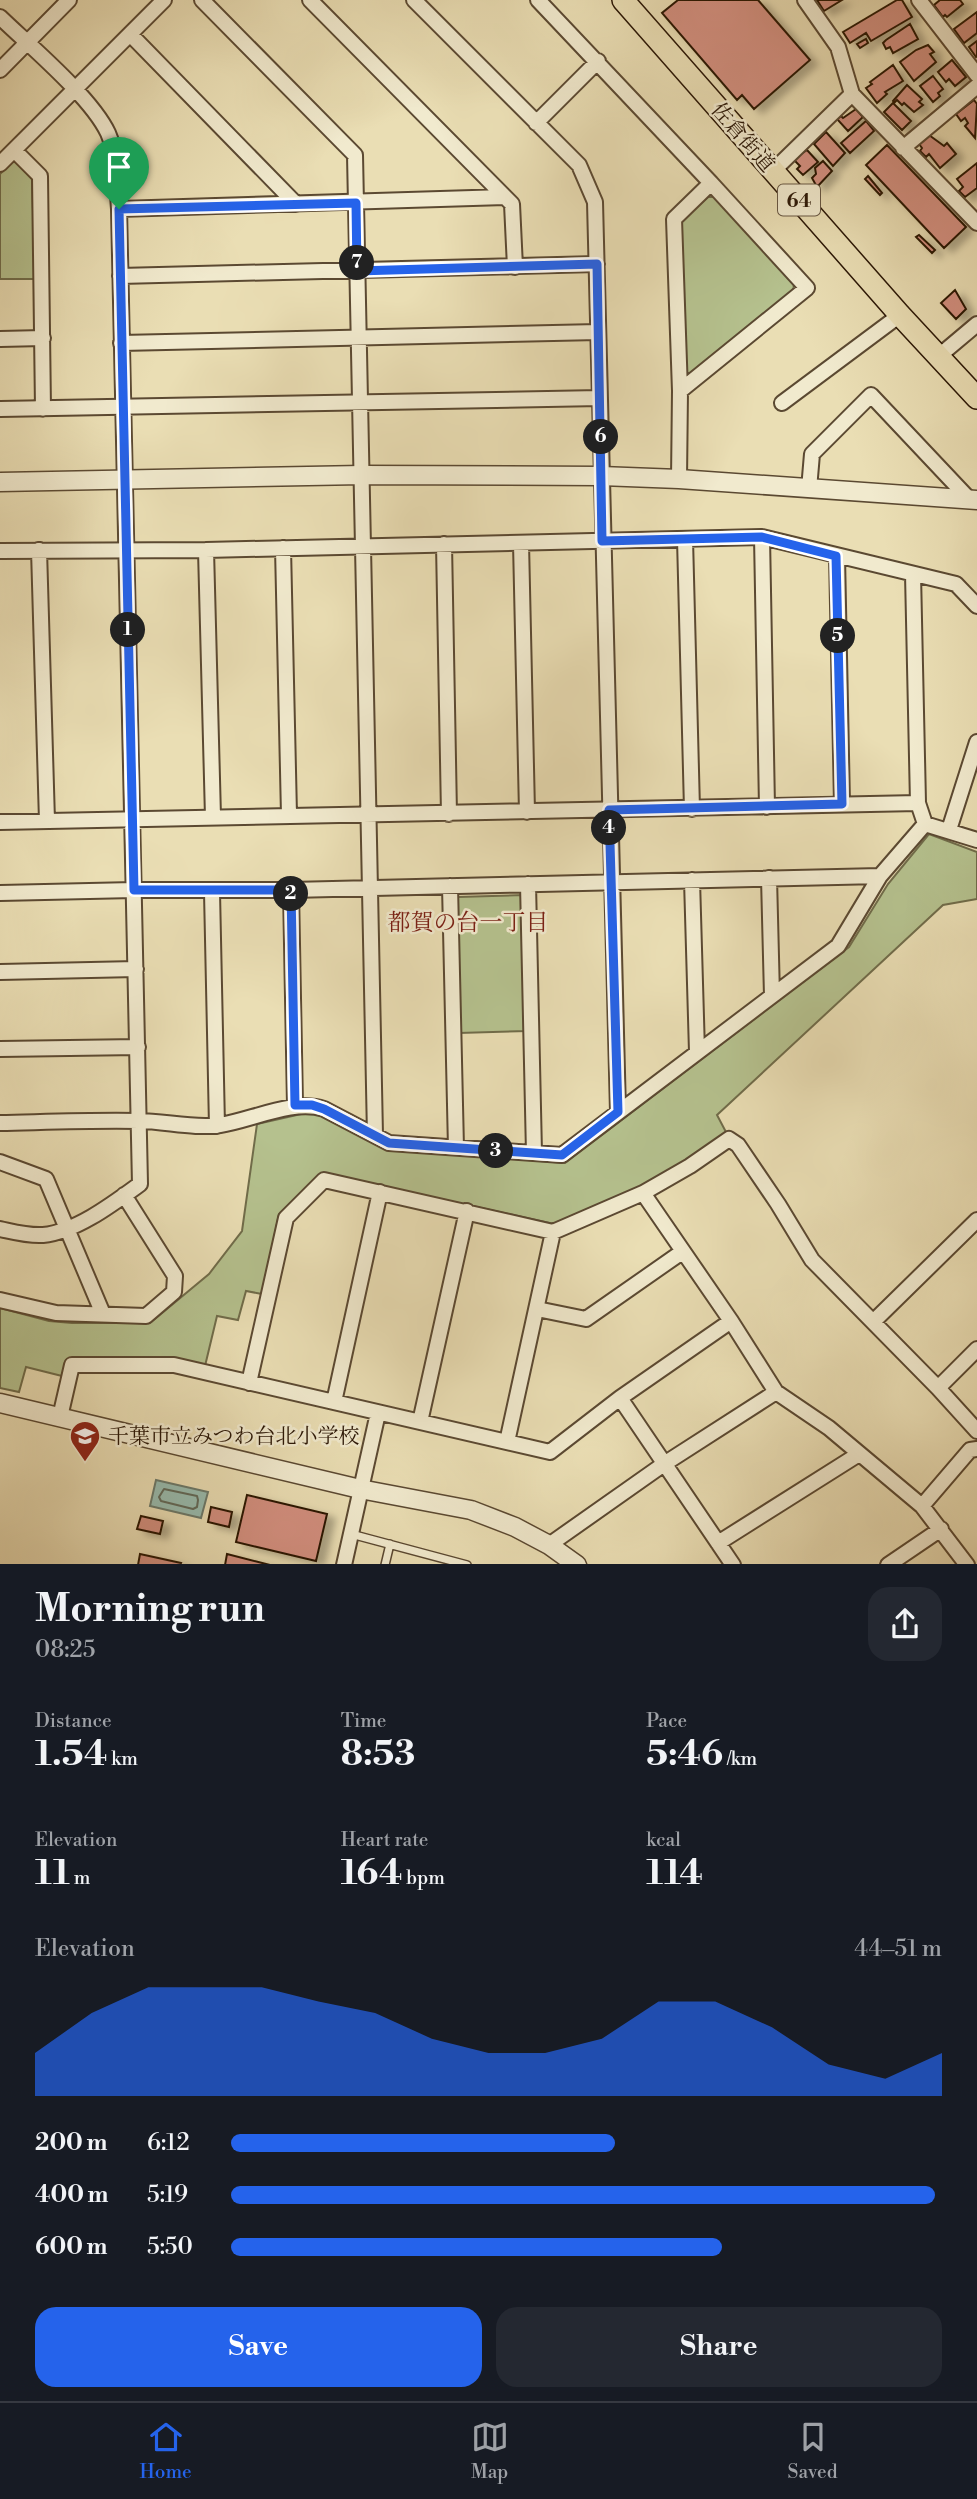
<!DOCTYPE html>
<html lang="en">
<head>
<meta charset="utf-8">
<style>
	body { margin:0; font-family:"Libre Bodoni","Noto Serif JP",serif; background:#242831; color:#f1f3f6; height:100vh; display:flex; flex-direction:column; font-size:26px; white-space:nowrap }
	* { box-sizing:border-box; margin:0 }
	p { font-size:23px; color:#9ea1a6 }
	.icon { flex:none; width:38px; height:38px; fill:none; stroke:currentColor; stroke-width:2; stroke-linecap:round; stroke-linejoin:round }
	.map { position:relative; height:1564px; overflow:hidden }
	.side { display:flex; flex-direction:column; background:#171b24; flex:1 }
	.side>* { flex:none }
	.pin { position:absolute; display:grid; place-items:center; width:60px; height:60px; color:#fff; margin:-72px -30px; border-radius:50% 50% 50% 0; rotate:-45deg; box-shadow:0 0 7px #0007 }
	.pin .icon { rotate:45deg }
	.km { position:absolute; width:35px; height:35px; margin:-18px; border-radius:50%; background:#222; color:#fff; font-size:19px; line-height:35px; text-align:center }
	.round { display:grid; place-items:center; flex:none; width:74px; height:74px; border-radius:21px; background:#242831 }
	.overview { display:flex; align-items:center; justify-content:space-between; height:119px; padding:0 35px }
	h1 { font-size:38px; font-weight:700; line-height:52px }
	.figures { display:grid; grid-template-columns:repeat(3,1fr); gap:10px; height:119px; padding:7px 35px }
	.figures div { display:grid; align-content:center }
	.figures b { font-size:35px; font-weight:700 }
	.figures small { font-size:19px; font-weight:400 }
	.figures p { font-size:19px }
	.chart { height:196px; padding:14px 35px }
	.chart p { display:flex; justify-content:space-between }
	.chart svg { width:100%; height:126px; margin-top:7px; fill:#2563eb; opacity:.7 }
	.button { display:flex; gap:14px; margin-top:auto; padding:14px 35px }
	.button a { flex:1; height:80px; border-radius:21px; background:#2563eb; color:#fff; font-size:28px; font-weight:700; line-height:80px; text-align:center }
	.button a+a { background:#242831; color:#f1f3f6 }
	ul { padding:0 35px; list-style:none; font-size:23px }
	li { display:grid; grid-template-columns:112px 84px 1fr; align-items:center; height:52px }
	li i { height:18px; border-radius:9px; background:#2563eb }
	.dock { display:flex; justify-content:space-around; align-items:center; height:98px; border-top:2px solid #363941; background:#171b24; font-size:19px; color:#9ea1a6 }
	.dock a { display:grid; justify-items:center; gap:4px }
	.dock .on { color:#2563eb }
	.map>svg:first-child { display:block }
	.green { fill:#b5c18e; stroke:#706c4a; stroke-width:2 }
	.water { fill:#98bcaf; stroke:#6c7a6b; stroke-width:2 }
	.lines { fill:none; stroke-linecap:round; stroke-linejoin:round }
	.shore { stroke:#626a5a; stroke-width:2 }
	.building { fill:#d28f7f; stroke:#2b1706; stroke-width:2; filter:url(#shadow) }
	.service-casing { stroke:#5b4932; stroke-width:10 }
	.minor-casing { stroke:#5b4932; stroke-width:18 }
	.tertiary-casing { stroke:#5b4932; stroke-width:21 }
	.primary-casing { stroke:#2b1706; stroke-width:24 }
	.service { stroke:#f1eace; stroke-width:7 }
	.minor { stroke:#f1eace; stroke-width:14 }
	.tertiary { stroke:#f1eace; stroke-width:18 }
	.primary { stroke:#eadeb4; stroke-width:21 }
	.route-casing { stroke:#fff; stroke-width:14 }
	.route { stroke:#2563eb; stroke-width:9 }
	.labels { text-anchor:middle; stroke-width:5; stroke-linejoin:round; paint-order:stroke }
	.shield { fill:#f1eace; stroke:#665642; stroke-width:2 }
	.shield-label { font-size:19px; font-weight:bold; fill:#2b1706 }
	.street-label { font-size:21px; fill:#2b1706; stroke:#f1eace }
	.poi-label { font-size:21px; fill:#2b1706; stroke:#f1eace; text-anchor:start }
	.neighbourhood-label { font-size:23px; fill:#7a1f14; stroke:#f1eace }
</style>
</head>
<body>
<div class="map">
<svg width="977" height="1565" viewBox="0 0 977 1565">
	<defs>
		<filter id="shadow"><feDropShadow dx="8" dy="4.5" stdDeviation="3.5" flood-color="#0004"/></filter>
	</defs>
	<rect width="100%" height="100%" fill="#eadeb4"/>
	<filter id="stains"><feTurbulence type="fractalNoise" baseFrequency=".00286" numOctaves="4"/><feColorMatrix values="0 0 0 0 .2 0 0 0 0 .09 0 0 0 0 .02 0 0 0 .5 -.17"/></filter>
	<radialGradient id="worn" r=".72"><stop offset=".6" stop-color="#630" stop-opacity="0"/><stop offset="1" stop-color="#630" stop-opacity=".3"/></radialGradient>
	<!-- green -->
	<path class="green" d="M14 160 32 179 35 279H0V174Z
		M708 197H717L794 283 793 294 693 376 683 370 681 221Z
		M929 834 977 852V899L943 905 717 1115 727 1134 689 1161 641 1188 554 1224 322 1173 279 1214 262 1294 246 1291 238 1320 217 1316 205 1366 174 1359 66 1360 62 1376 26 1367 19 1392 0 1388V1308L49 1321 72 1323H150L209 1274 242 1231 257 1124 310 1112 328 1118 387 1149 565 1163 849 947 888 884Z
		M523 895 527 1031 459 1033 457 897Z"/>
	<!-- water -->
	<path class="water" d="M156 1480 208 1492 201 1518 150 1506Z"/>
	<g class="lines">
		<!-- shore -->
		<path class="shore" d="M164 1489 197 1496 198 1500 197 1507 193 1509 161 1501 159 1497Z"/>
	</g>
	<!-- building -->
	<path class="building" d="M678 0H758L810 60 754 109 742 95 737 100 662 13Z
		M817 0H842L824 11Z
		M897 0H902L912 17 871 41 866 33 850 43 843 32Z
		M940 0H960L963 4 947 17 945 15 943 17 934 5Z
		M977 12V33L964 43 954 29Z
		M910 24 918 39 893 53 890 47 886 49 883 43 886 40Z
		M866 39 868 43 860 48 857 44Z
		M977 41V56L976 57 969 47Z
		M928 45 934 52 930 54 936 62 914 81 900 62 916 50Z
		M952 60 966 77 955 86 949 79 946 82 938 72Z
		M893 65 903 81 885 92 887 94 877 103 866 88 872 84 870 82Z
		M933 76 943 89 938 93 940 96 933 102 920 86Z
		M907 85 922 99 919 102 923 105 914 112 904 103 902 105 897 100 894 103 893 101Z
		M974 100 977 104 975 138 965 126 968 123 965 118 961 121 956 114Z
		M893 103 911 121 902 130 884 112Z
		M856 109 863 117 848 131 837 119 841 116 843 118Z
		M866 121 874 131 850 153 841 143Z
		M826 132 845 153 833 166 814 144Z
		M929 135 944 146 947 143 956 154 940 168 929 154 926 157 920 151 922 148 919 144Z
		M887 145 966 227 944 248 866 165Z
		M807 150 818 162 803 175 797 169 800 166 793 159Z
		M823 161 832 171 817 187 812 178 816 174 815 168Z
		M977 163V188L965 197 959 191 963 187 957 179Z
		M868 176 882 193 880 195 865 179Z
		M919 235 935 250 932 253 916 237Z
		M955 290 966 309 956 319 941 303Z
		M247 1495 327 1514 316 1561 236 1542Z
		M211 1507 232 1512 229 1527 208 1522Z
		M141 1516 163 1521 160 1534 137 1529Z
		M140 1554 181 1563 180 1565H138Z
		M227 1554 270 1565H225Z"/>
	<g class="lines">
		<!-- service casing -->
		<g class="service-casing">
			<path id="service" d="M351 1534 467 1565
				M385 1565 390 1544"/>
		</g>
		<!-- minor casing -->
		<g class="minor-casing">
			<path id="minor" d="M202 0 355 155 375 1135
				M310 0 512 204 515 267
				M414 0 579 165 595 202 618 1112
				M538 0 711 183 674 219 680 391 679 479
				M919 0 977 75
				M0 17C30 46 91 97 108 133 118 156 117 185 119 209L140 1184C114 1203 76 1232 43 1235 28 1236 14 1232 0 1229
				M130 34 296 204
				M0 70 69 0
				M852 94 977 223
				M536 123 598 61
				M903 148 977 86
				M14 150 40 176 43 409
				M0 164 164 0
				M773 171 852 94 838 47 805 0
				M119 209 505 197
				M120 276 597 264
				M0 339 43 338
				M121 343 598 332
				M939 356 977 324
				M680 391 807 288 711 183
				M782 403 900 315
				M0 409 600 398
				M809 489 812 454 871 395 970 500
				M762 537 767 807
				M685 539 692 809
				M521 543 527 812
				M444 544 449 814
				M283 548 289 815
				M39 550 47 821
				M206 550 213 817
				M0 551 206 550 762 537 956 584 977 606
				M837 556 842 804
				M0 822 918 803
				M925 824 977 840
				M949 830 977 742
				M769 878 772 996
				M692 880 697 1052
				M528 884 534 1153
				M450 886 456 1148
				M291 890 295 1105
				M212 892 217 1126
				M0 893 134 890H291L880 876
				M0 972 136 969
				M0 1049 138 1047
				M0 1123C46 1122 93 1120 139 1121 165 1121 194 1129 220 1125 252 1120 293 1099 324 1109L389 1143 562 1155 838 946 880 876 925 824 918 803 913 574
				M0 1162 46 1179 103 1314
				M643 1193 731 1321 776 1392 829 1428 922 1506
				M0 1300 56 1313 146 1316 174 1292 175 1276 124 1195
				M537 1309 586 1319 682 1252
				M873 1322 977 1220
				M249 1383 286 1218 324 1180 553 1232 643 1193 690 1166 729 1139 738 1145 778 1204 812 1260 938 1388 977 1431
				M938 1388 977 1349
				M620 1398 733 1565
				M334 1402 380 1192
				M60 1417 72 1365H174L550 1452 620 1398 731 1321
				M420 1422 467 1211
				M507 1442 553 1232
				M718 1543 859 1454
				M549 1545 664 1464 776 1392
				M344 1565 378 1413
				M888 1565 941 1529
				M967 1565 922 1506 970 1450 977 1449"/>
		</g>
		<!-- tertiary casing -->
		<g class="tertiary-casing">
			<path id="tertiary" d="M0 482 362 475 601 476 679 479 977 500
				M0 1403 360 1489 471 1510 515 1527 549 1545 577 1565"/>
		</g>
		<!-- primary casing -->
		<g class="primary-casing">
			<path id="primary" d="M623 0 900 315 977 398"/>
		</g>
		<!-- service -->
		<use href="#service" class="service"/>
		<!-- minor -->
		<use href="#minor" class="minor"/>
		<!-- tertiary -->
		<use href="#tertiary" class="tertiary"/>
		<!-- primary -->
		<use href="#primary" class="primary"/>
	</g>
	<g class="lines">
		<!-- route casing -->
		<g class="route-casing">
			<path id="route" d="M356 203 357 271 597 264 602 541 762 537 836 556 842 804 609 810 618 1112 562 1155 389 1143 324 1109 312 1105H295L291 890H134L119 209Z"/>
		</g>
		<!-- route -->
		<use href="#route" class="route"/>
	</g>
	<!-- icons -->
	<defs>
		<g id="school-pin" transform="scale(1.575)"><path d="M0 17L-7.5 6A9.5 9.5 0 1 1 7.5 6Z" fill="#8f2418" stroke="#f1eace"/><path d="M0-5L7-2L0 1L-7-2ZM-4 1L0 2.5L4 1V4Q0 6-4 4Z" fill="#fff"/></g>
	</defs>
	<g fill-rule="evenodd">
		<use href="#school-pin" x="85" y="1436"/>
	</g>
	<g class="labels">
		<!-- shield labels -->
		<rect class="shield" x="778" y="184.5" width="42" height="31" rx="5"/>
		<g class="shield-label">
			<text x="799" y="207">64</text>
		</g>
		<!-- street labels -->
		<g class="street-label">
			<text transform="translate(743 137) rotate(49)" y="7">佐倉街道</text>
		</g>
		<!-- poi labels -->
		<g class="poi-label">
			<text x="108" y="1443">千葉市立みつわ台北小学校</text>
		</g>
		<!-- neighbourhood labels -->
		<g class="neighbourhood-label">
			<text x="468" y="930">都賀の台一丁目</text>
		</g>
	</g>
	<rect width="100%" height="100%" filter="url(#stains)"/>
	<rect width="100%" height="100%" fill="url(#worn)"/>
</svg>
<div class="pin" style="left:119px;top:209px;background:#1e9e55"><svg class="icon" aria-label="arrive" viewBox="0 0 24 24"><path d="M6 21V4h12l-3 4 3 4H6"/></svg></div>
<b class="km" style="left:128px;top:630px">1</b>
<b class="km" style="left:291px;top:894px">2</b>
<b class="km" style="left:496px;top:1151px">3</b>
<b class="km" style="left:609px;top:828px">4</b>
<b class="km" style="left:838px;top:636px">5</b>
<b class="km" style="left:601px;top:437px">6</b>
<b class="km" style="left:357px;top:263px">7</b>
</div>
<section class="side">
<div class="overview"><div><h1>Morning run</h1><p>08:25</p></div><a class="round"><svg class="icon" aria-label="share" viewBox="0 0 24 24"><path d="M12 15V3M7 8l5-5 5 5M5 13v7h14v-7"/></svg></a></div>
<div class="figures">
<div><p>Distance</p><b>1.54<small> km</small></b></div>
<div><p>Time</p><b>8:53</b></div>
<div><p>Pace</p><b>5:46<small> /km</small></b></div>
</div>
<div class="figures">
<div><p>Elevation</p><b>11<small> m</small></b></div>
<div><p>Heart rate</p><b>164<small> bpm</small></b></div>
<div><p>kcal</p><b>114</b></div>
</div>
<div class="chart"><p><span>Elevation</span>44–51 m</p>
<svg viewBox="0 0 160 44" preserveAspectRatio="none"><path d="M0 44V29L10 15L20 6L30 6L40 6L50 11L60 15L70 24L80 29L90 29L100 24L110 11L120 11L130 20L140 33L150 38L160 29V44z"/></svg>
</div>
<ul>
<li><b>200 m</b>6:12<i style="width:54%"></i></li>
<li><b>400 m</b>5:19<i style="width:99%"></i></li>
<li><b>600 m</b>5:50<i style="width:69%"></i></li>
</ul>
<div class="button"><a>Save</a><a>Share</a></div>
</section>
<nav class="dock">
<a class="on"><svg class="icon" aria-label="home" viewBox="0 0 24 24"><path d="M3 11l9-7 9 7M6 9v11h12V9"/></svg>Home</a>
<a><svg class="icon" aria-label="map" viewBox="0 0 24 24"><path d="M3 6l6-2 6 2 6-2v14l-6 2-6-2-6 2zM9 4v14M15 6v14"/></svg>Map</a>
<a><svg class="icon" aria-label="saved" viewBox="0 0 24 24"><path d="M7 4h10v16l-5-4-5 4z"/></svg>Saved</a>
</nav>
</body>
</html>
